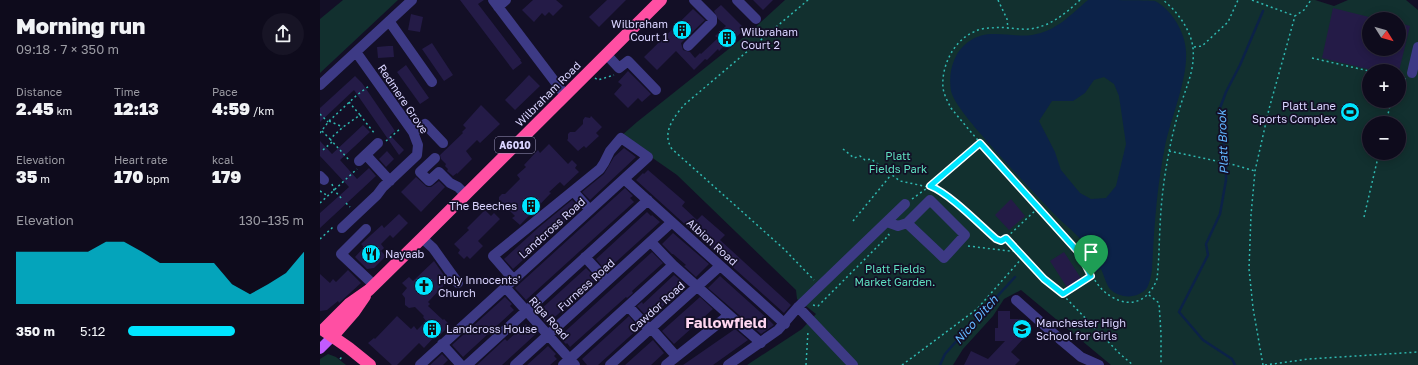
<!DOCTYPE html>
<html lang="en">
<head>
<meta charset="utf-8">
<style>
	body { margin:0; font-family:"Golos Text",sans-serif; background:#171425; color:#f1f3f6; height:100vh; display:flex; flex-direction:column; font-size:15px; white-space:nowrap }
	* { box-sizing:border-box; margin:0 }
	p { font-size:13px; color:#9b9ba3 }
	.icon { flex:none; width:22px; height:22px; fill:none; stroke:currentColor; stroke-width:2; stroke-linecap:round; stroke-linejoin:round }
	.map { position:relative; flex:1; overflow:hidden }
	.details { display:flex; flex-direction:column; background:#0e0b1c; width:320px }
	.details>* { flex:none }
	.needle { width:26px; rotate:127deg }
	.fabs { position:absolute; left:1042px; top:12px; display:grid; gap:8px }
	.fabs a { display:grid; place-items:center; width:44px; height:44px; border-radius:50%; background:#0e0b1c; box-shadow:0 2px 10px #0003,0 0 0 1px #2e2b3b; font-size:20px }
	.pin { position:absolute; display:grid; place-items:center; width:34px; height:34px; color:#fff; margin:-41px -17px; border-radius:50% 50% 50% 0; rotate:-45deg; box-shadow:0 0 4px #0007 }
	.pin .icon { rotate:45deg }
	.round { display:grid; place-items:center; flex:none; width:42px; height:42px; border-radius:21px; background:#171425 }
	.headline { display:flex; align-items:center; justify-content:space-between; height:68px; padding:0 16px }
	h1 { font-size:22px; font-weight:800; line-height:30px }
	.metrics { display:grid; grid-template-columns:repeat(3,1fr); gap:6px; height:68px; padding:4px 16px }
	.metrics div { display:grid; align-content:center }
	.metrics b { font-size:17px; font-weight:800 }
	.metrics small { font-size:11px; font-weight:400 }
	.metrics p { font-size:11px }
	.chart { height:112px; padding:8px 16px }
	.chart p { display:flex; justify-content:space-between }
	.chart svg { width:100%; height:72px; margin-top:4px; fill:#00e5ff; opacity:.7 }
	ul { padding:0 16px; list-style:none; font-size:13px }
	li { display:grid; grid-template-columns:64px 48px 1fr; align-items:center; height:30px }
	li i { height:10px; border-radius:5px; background:#00e5ff }
	main { display:flex; flex:1; min-height:0 }
	.map>svg:first-child { display:block }
	.green { fill:#12302f; fill-rule:evenodd }
	.water { fill:#0c2248; fill-rule:evenodd }
	.lines { fill:none; stroke-linecap:round; stroke-linejoin:round }
	.stream { stroke:#0c2248; stroke-width:2.5 }
	.building { fill:#241b47 }
	.path { stroke:#2fb8b0; stroke-width:1.5; stroke-dasharray:2 3; stroke-linecap:butt }
	.minor { stroke:#3d3a85; stroke-width:10 }
	.major { stroke:#c25bff; stroke-width:10 }
	.highway { stroke:#ff4fa3; stroke-width:12 }
	.route-casing { stroke:#fff; stroke-width:8 }
	.route { stroke:#00e5ff; stroke-width:5 }
	.labels { text-anchor:middle; stroke-width:3.5; stroke-linejoin:round; paint-order:stroke }
	.shield { fill:#130f26; stroke:#9e99be; stroke-width:1 }
	.shield-label { font-size:10px; font-weight:bold; fill:#d9d4ff }
	.poi-label { font-size:11px; fill:#d9d4ff; stroke:#130f26; text-anchor:start }
	.street-label { font-size:11px; fill:#d9d4ff; stroke:#130f26 }
	.park-label { font-size:11px; fill:#5fe0c0; stroke:#130f26 }
	.water-label { font-size:12px; font-style:italic; fill:#62b6ff; stroke:#130f26 }
	.district-label { font-size:15px; font-weight:bold; fill:#ffd6f0; stroke:#130f26 }
</style>
</head>
<body>
<main>
<section class="details">
<div class="headline"><div><h1>Morning run</h1><p>09:18 · 7 × 350 m</p></div><a class="round"><svg class="icon" aria-label="share" viewBox="0 0 24 24"><path d="M12 15V3M7 8l5-5 5 5M5 13v7h14v-7"/></svg></a></div>
<div class="metrics">
<div><p>Distance</p><b>2.45<small> km</small></b></div>
<div><p>Time</p><b>12:13</b></div>
<div><p>Pace</p><b>4:59<small> /km</small></b></div>
</div>
<div class="metrics">
<div><p>Elevation</p><b>35<small> m</small></b></div>
<div><p>Heart rate</p><b>170<small> bpm</small></b></div>
<div><p>kcal</p><b>179</b></div>
</div>
<div class="chart"><p><span>Elevation</span>130–135 m</p>
<svg viewBox="0 0 160 44" preserveAspectRatio="none"><path d="M0 44V12L10 12L20 12L30 12L40 12L50 6L60 6L70 12L80 19L90 19L100 19L110 19L120 32L130 38L140 32L150 25L160 12V44z"/></svg>
</div>
<ul>
<li><b>350 m</b>5:12<i style="width:61%"></i></li>
</ul>
</section>
<div class="map">
<svg width="1098" height="365" viewBox="0 0 1098 365">
	<rect width="100%" height="100%" fill="#130f26"/>
	<!-- green -->
	<path class="green" d="M23 0H78L0 73V19Z
		M465 0H995L1014 6 1028 0H1086L1098 10V365H791L701 290 684 299 673 316 643 349 633 365H427L482 329 496 314 477 299 476 290 357 175 301 136 317 122 430 32ZM1049 19H1079V49H1049ZM1049 71H1079V101H1049ZM1049 123H1079V153H1049Z
		M8 354 16 357 26 365H0V359Z"/>
	<!-- water -->
	<path class="water" d="M768 0C779 0 828 0 835 1 852 10 865 32 866 51 868 79 851 117 845 146 837 186 834 228 832 270 831 276 830 282 827 288 818 299 800 299 790 289 786 284 784 275 781 269L776 272 774 269 779 266C769 244 753 232 736 216 709 188 683 160 658 131 650 121 634 103 631 91 628 73 633 53 648 42 668 27 690 38 712 35 737 31 750 15 768 0ZM784 77 794 84 799 96 806 144 796 186 786 198 771 199 760 193 741 170 735 152 719 121 732 101H753L765 93 774 80Z"/>
	<g class="lines">
		<!-- stream -->
		<path class="stream" d="M620 365 625 354 640 337 695 277
			M915 365 912 359 883 340 859 312 888 255 886 244 900 214 906 180V167L900 108 906 92 920 65 943 11"/>
	</g>
	<!-- building -->
	<path class="building" d="M140 0H164L158 4 201 60H200L202 63 193 70Z
		M213 0H236L243 6 233 16 229 12 225 16 222 13 214 22 202 10Z
		M287 0H306L279 27 269 17Z
		M433 0H453L443 10Z
		M401 5 425 29 412 41 410 40 399 51 398 49 387 60 385 59 374 70 356 51 337 70 324 57 373 9 385 20 361 43 363 50 370 52 375 58 380 53 381 54 398 38 395 36 406 26 398 19 394 11Z
		M1013 8 1049 17V49H1079V23L1090 26 1079 71H1056L1002 58Z
		M91 14 103 17 100 32 88 30Z
		M112 43 133 75 124 81 102 49Z
		M68 46H73L74 57 58 58 57 47Z
		M86 65 109 98 100 104 77 72Z
		M308 71 331 94 322 102 318 98 308 108 294 94 302 85 298 82Z
		M209 75 220 86 195 110 185 100Z
		M35 76 42 83 75 131 70 135 84 150 79 155 34 90 0 122V108Z
		M161 105 180 124 160 143 157 140 146 151 152 159 137 174V173L133 176 127 171 128 169 125 166 126 164 121 159 120 155 143 133 142 132 146 128 143 125Z
		M271 116 282 127 276 133 279 136 266 148 264 146 258 151 247 140 248 139V134L250 132H255L263 124V120L265 117 270 118Z
		M43 125 50 132 20 160 37 179 49 168 56 176 0 228V213L29 187 0 156V141L12 154Z
		M229 144 248 164 252 160 257 165 255 168 259 172 244 186 240 182 229 192 231 193 200 225 192 218 195 216 179 200V197L182 194H185L200 179 197 175 206 167 204 165 218 150 220 153Z
		M304 148 316 157 270 200 262 192 284 174 294 157Z
		M67 151 74 159 66 167 59 159Z
		M328 170 365 202 362 206 377 220 382 215 405 235 400 240 471 305 464 313 358 218 316 180 323 173 324 174Z
		M96 177 107 187H111L119 181 125 187 101 212 81 192Z
		M305 188 313 196 310 198 314 202 206 300 195 288Z
		M691 199 705 216 689 230 675 215Z
		M252 200 260 208 193 269 184 259 218 228Z
		M165 210 171 216 174 213 180 219 158 241 163 246 150 259 147 256 144 259 138 253 140 250 134 244 149 230 147 228Z
		M327 212 331 216 332 215 340 222 286 271 276 259Z
		M79 214 88 223 73 238 70 235 61 244 64 248 61 251 66 256 54 268 47 269 35 257 44 247 41 244 62 225 64 228Z
		M353 233 389 264 376 277 364 266 366 265 353 254H352L342 244Z
		M332 252 343 263 312 291 313 293 307 298 306 297 250 347 247 343 246 344 239 337Z
		M744 252 762 280 748 289 730 261Z
		M114 261 128 281 108 302 110 304 108 306 123 320 124 319 130 325 120 335 118 333 104 348 99 343 77 365H72L48 343 54 338 55 339 77 316 91 329 94 326 97 330 106 321 103 317 104 316 95 307 89 308 85 305V298L82 294 87 288 82 283 89 277 93 281Z
		M266 268 277 279 227 324 220 316 222 315 219 311Z
		M28 270 41 283 19 303 18 301 7 310 0 311V274L10 283 13 279 16 282Z
		M354 275 366 285 329 319 317 306 322 302 323 304Z
		M400 276 449 320 454 325 441 334 388 288Z
		M185 297 192 304 190 306 194 310 143 357 132 345Z
		M380 297 393 309 354 344 342 331Z
		M678 311H690V319H703V339L691 352 700 360 695 365H644L651 351 668 359 685 341H675V328H678Z
		M309 316 319 328 278 365H267L262 359Z
		M206 324 208 327 210 325 217 333 182 365H157L185 339 187 341Z
		M415 329 428 340 393 365H363Z
		M333 340 344 353 331 365H305Z
		M228 346 236 354 234 356 237 359 230 365H207Z
		M122 354 128 360 123 365H110Z"/>
	<g class="lines">
		<!-- path -->
		<path class="path" d="M488 0 364 105C354 117 341 133 352 149L464 249 494 280
			M678 0 687 19 688 29
			M760 0C745 14 731 26 710 29 697 30 684 26 671 28 666 28 660 29 656 31 634 39 621 66 623 88 624 95 628 102 631 108 661 145 693 180 725 216 736 228 750 240 760 254 771 269 773 286 792 297 812 309 829 300 837 279 839 262 839 245 840 227 841 202 844 177 849 152 852 136 856 120 861 104 867 85 875 69 873 48 871 30 857 11 843 0
			M932 0 975 16
			M874 47 882 46 908 22 918 0
			M992 58 1049 71
			M275 78 278 80 294 75
			M1079 78 1086 79
			M0 114 8 122
			M40 115 55 134
			M9 121 23 127
			M1066 123 1071 101
			M2 131 10 139 23 127 40 115 29 102
			M0 133 9 121 37 95 49 86
			M10 139 29 160
			M66 141 80 129
			M523 149 534 158 540 156 545 160 551 159 580 181 618 189 647 213 676 239 681 241 686 238
			M3 150 12 142
			M849 151 911 164 935 171
			M12 184 14 190 22 199
			M0 191 8 196
			M592 199 610 186 660 143
			M0 203 37 169
			M26 203 30 207
			M1044 217 1059 153
			M533 221 571 175
			M0 239 13 227
			M648 246 698 252
			M703 257 724 279 743 295 800 354 813 365
			M743 295 771 276
			M829 295 839 303 841 334V365
			M493 305 498 306 569 235 568 234
			M20 359 23 356
			M486 365 488 331
			M582 365 657 309 703 257 686 238 718 208
			M943 365 933 308 929 269 931 215 935 171 949 109 975 16 984 10 991 0
			M945 365 989 359 1098 352"/>
		<!-- minor -->
		<path class="minor" d="M173 0 245 95
			M417 0 436 19
			M178 7 186 0
			M69 21 112 82
			M368 46 392 22V18L374 0
			M286 54 299 68 308 61 336 90
			M1092 73 1098 47
			M0 85 92 0
			M93 132 105 124 123 143
			M46 155 70 181
			M115 158 100 172 109 181 119 172 130 183 138 187 146 195
			M39 161 58 143
			M0 176 4 180
			M304 179 465 324
			M567 222 578 226 587 223 610 200 645 235 624 258 587 223
			M22 228 57 195 63 187 97 155 98 145 93 132 36 52
			M46 229 21 254 54 285
			M102 238 113 248 138 283
			M331 242 353 265
			M265 257 287 281
			M193 279 173 256 253 191 270 210
			M185 287 255 365
			M696 300 742 341 761 357 779 365
			M308 306 330 330
			M478 307 533 365
			M331 328 356 356
			M122 344 141 365
			M100 365 328 157 301 138 290 151 284 163 280 169 253 191
			M147 365 328 200
			M195 365 352 222
			M243 365 353 265 409 315
			M290 365 400 266
			M346 365 409 315 441 343
			M408 365 458 330 478 307 585 204"/>
		<!-- major -->
		<path class="major" d="M0 349 13 336"/>
		<!-- highway -->
		<path class="highway" d="M13 336 34 312 45 296
			M50 365 29 348 3 330 29 304 49 290 102 238 341 0"/>
	</g>
	<g class="lines">
		<!-- route casing -->
		<g class="route-casing">
			<path id="route" d="M660 143 760 254 771 276 743 294 724 279 686 238 681 241 676 239C660 225 629 193 610 186Z"/>
		</g>
		<!-- route -->
		<use href="#route" class="route"/>
	</g>
	<!-- icons -->
	<defs>
		<g id="building-disc" transform="scale(1)"><circle r="9.5" fill="#00e5ff" stroke="#130f26"/><path d="M-4-6H4V6H1V3H-1V6H-4ZM-2.5-4.3h1.7v1.8h-1.7ZM.8-4.3h1.7v1.8H.8ZM-2.5-1h1.7V.8h-1.7ZM.8-1h1.7V.8H.8Z" fill="#111"/></g>
		<g id="stadium-disc" transform="scale(1)"><circle r="9.5" fill="#00e5ff" stroke="#130f26"/><path d="M0-5a6.5 5 0 1 0 0 10a6.5 5 0 1 0 0-10ZM-3.5-1.8h7v3.6h-7Z" fill="#111"/></g>
		<g id="restaurant-disc" transform="scale(1)"><circle r="9.5" fill="#00e5ff" stroke="#130f26"/><path d="M-5-6h1v4h1v-4h1v4h1v-4h1v5L-1.5 .5V6h-2V.5L-5-1ZM5-6V6H3V1.5H1.5Q1.5-4 5-6Z" fill="#111"/></g>
		<g id="church-disc" transform="scale(1)"><circle r="9.5" fill="#00e5ff" stroke="#130f26"/><path d="M-1.2-6h2.4v3.5h3.3v2.4h-3.3V6h-2.4V-.1h-3.3v-2.4h3.3Z" fill="#111"/></g>
		<g id="school-disc" transform="scale(1)"><circle r="9.5" fill="#00e5ff" stroke="#130f26"/><path d="M0-5L7-2L0 1L-7-2ZM-4 1L0 2.5L4 1V4Q0 6-4 4Z" fill="#111"/></g>
	</defs>
	<g fill-rule="evenodd">
		<use href="#building-disc" x="362" y="30"/>
		<use href="#building-disc" x="407" y="38"/>
		<use href="#stadium-disc" x="1030" y="112"/>
		<use href="#building-disc" x="211" y="206"/>
		<use href="#restaurant-disc" x="51" y="254"/>
		<use href="#church-disc" x="104" y="286"/>
		<use href="#building-disc" x="112" y="329"/>
		<use href="#school-disc" x="702" y="329"/>
	</g>
	<g class="labels">
		<!-- shield labels -->
		<rect class="shield" x="175" y="137" width="40" height="16" rx="3"/>
		<g class="shield-label">
			<text x="195" y="149">A6010</text>
		</g>
		<!-- poi labels -->
		<g class="poi-label">
			<text x="348" y="28" text-anchor="end">Wilbraham<tspan x="348" dy="13">Court 1</tspan></text>
			<text x="421" y="36">Wilbraham<tspan x="421" dy="13">Court 2</tspan></text>
			<text x="1016" y="110" text-anchor="end">Platt Lane<tspan x="1016" dy="13">Sports Complex</tspan></text>
			<text x="197" y="210" text-anchor="end">The Beeches</text>
			<text x="65" y="258">Nayaab</text>
			<text x="118" y="284">Holy Innocents'<tspan x="118" dy="13">Church</tspan></text>
			<text x="716" y="327">Manchester High<tspan x="716" dy="13">School for Girls</tspan></text>
			<text x="126" y="333">Landcross House</text>
		</g>
		<!-- street labels -->
		<g class="street-label">
			<text transform="translate(228 94) rotate(-45)" y="4">Wilbraham Road</text>
			<text transform="translate(83 99) rotate(56)" y="4">Redmere Grove</text>
			<text transform="translate(232 228) rotate(-42)" y="4">Landcross Road</text>
			<text transform="translate(392 242) rotate(42)" y="4">Albion Road</text>
			<text transform="translate(266 285) rotate(-42)" y="4">Furness Road</text>
			<text transform="translate(337 307) rotate(-42)" y="4">Cawdor Road</text>
			<text transform="translate(229 318) rotate(48)" y="4">Riga Road</text>
		</g>
		<!-- park labels -->
		<g class="park-label">
			<text x="578" y="160">Platt<tspan x="578" dy="13">Fields Park</tspan></text>
			<text x="575" y="273">Platt Fields<tspan x="575" dy="13">Market Garden.</tspan></text>
		</g>
		<!-- water labels -->
		<g class="water-label">
			<text transform="translate(903 142) rotate(-92)" y="4">Platt Brook</text>
			<text transform="translate(656 320) rotate(-49)" y="4">Nico Ditch</text>
		</g>
		<!-- district labels -->
		<g class="district-label">
			<text x="406" y="328">Fallowfield</text>
		</g>
	</g>
</svg>
<div class="fabs">
<a><svg class="needle" viewBox="-14 -14 28 28"><path d="M0-13l5 13h-10z" fill="#e53935"/><path d="M0 13l5-13h-10z" fill="#9b9ba3"/></svg></a>
<a>+</a>
<a>−</a>
</div>
<div class="pin" style="left:771px;top:276px;background:#1e9e55"><svg class="icon" aria-label="arrive" viewBox="0 0 24 24"><path d="M6 21V4h12l-3 4 3 4H6"/></svg></div>
</div>
</main>
</body>
</html>
